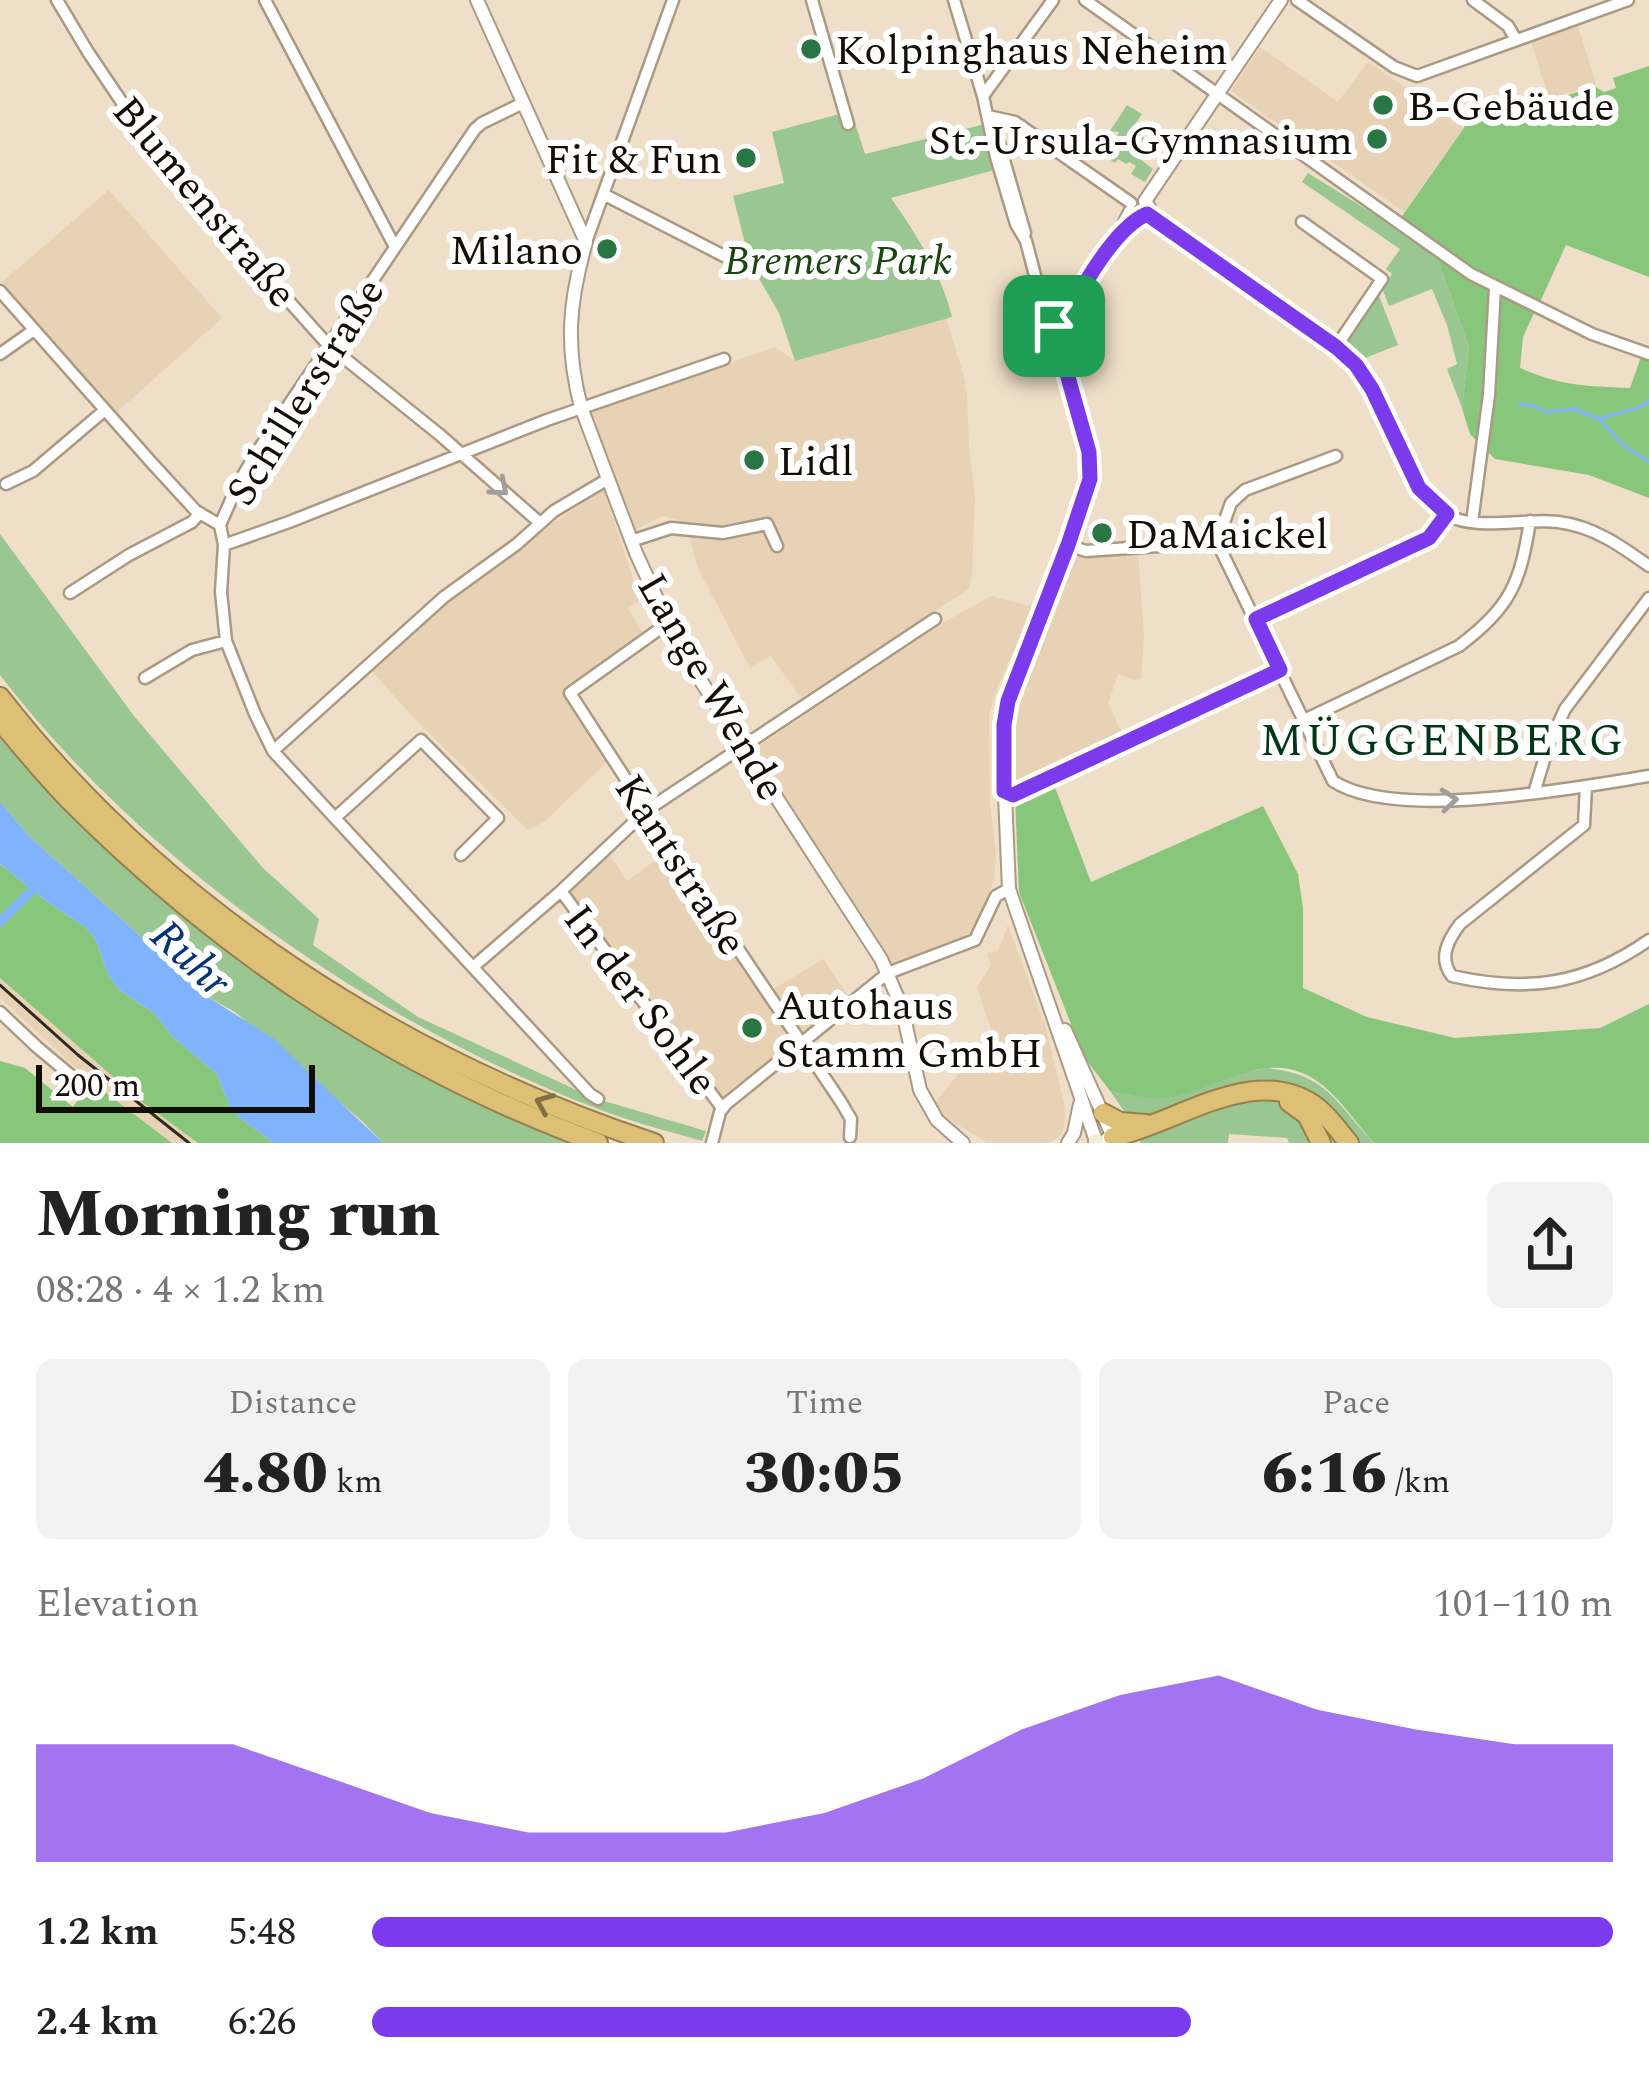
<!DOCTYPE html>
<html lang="en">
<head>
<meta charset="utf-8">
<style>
	body { margin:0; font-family:Spectral,serif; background:#f2f2f2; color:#222; height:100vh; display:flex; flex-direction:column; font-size:45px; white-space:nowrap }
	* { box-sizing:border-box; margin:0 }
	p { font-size:39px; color:#767676 }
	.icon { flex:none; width:66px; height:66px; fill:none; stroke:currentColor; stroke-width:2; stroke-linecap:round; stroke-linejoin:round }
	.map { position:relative; height:1143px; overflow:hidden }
	.side { display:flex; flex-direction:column; background:#fff; flex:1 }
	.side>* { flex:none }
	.scale { position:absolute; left:36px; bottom:30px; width:279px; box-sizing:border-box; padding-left:12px; border:6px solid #120d06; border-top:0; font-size:33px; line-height:42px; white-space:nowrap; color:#120d06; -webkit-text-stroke:9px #fff; paint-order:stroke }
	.pin { position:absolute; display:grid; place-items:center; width:102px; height:102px; color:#fff; margin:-51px; border-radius:24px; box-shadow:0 6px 18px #0006 }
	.round { display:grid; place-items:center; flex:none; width:126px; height:126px; border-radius:18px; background:#f2f2f2 }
	.overview { display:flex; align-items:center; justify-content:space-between; height:204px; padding:0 36px }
	h1 { font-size:66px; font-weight:800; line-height:90px }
	.stats { display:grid; grid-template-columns:repeat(3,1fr); gap:18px; height:204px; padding:12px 36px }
	.stats div { display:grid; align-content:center; border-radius:18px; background:#f2f2f2; text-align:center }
	.stats b { font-size:60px; font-weight:800 }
	.stats small { font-size:33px; font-weight:400 }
	.stats p { font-size:33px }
	.chart { height:336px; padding:24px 36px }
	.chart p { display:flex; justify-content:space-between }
	.chart svg { width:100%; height:216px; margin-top:12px; fill:#7c3aed; opacity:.7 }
	ul { padding:0 36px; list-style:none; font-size:39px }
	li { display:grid; grid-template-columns:192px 144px 1fr; align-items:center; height:90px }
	li i { height:30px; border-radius:15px; background:#7c3aed }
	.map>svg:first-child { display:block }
	.built { fill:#e7d2b5 }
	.green { fill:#9ac691 }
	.forest { fill:#88c67b }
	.water { fill:#7fb3fe }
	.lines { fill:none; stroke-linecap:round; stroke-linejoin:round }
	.stream { stroke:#7fb3fe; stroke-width:3 }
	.canal { stroke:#7fb3fe; stroke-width:9 }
	.minor-casing { stroke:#aa9a84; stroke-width:15 }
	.tertiary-casing { stroke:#aa9a84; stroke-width:16 }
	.secondary-casing { stroke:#aa9a84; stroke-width:18 }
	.motorway-casing { stroke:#96814e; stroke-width:22 }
	.minor { stroke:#fff; stroke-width:10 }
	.tertiary { stroke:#fff; stroke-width:12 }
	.secondary { stroke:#f5ecd6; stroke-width:14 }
	.motorway { stroke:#ddc075; stroke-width:18 }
	.rail { stroke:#2e281f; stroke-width:3 }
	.oneway { stroke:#a09e9b }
	.oneway2 { stroke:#826f43 }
	.route-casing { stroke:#fff; stroke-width:24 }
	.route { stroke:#7c3aed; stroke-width:15 }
	.poi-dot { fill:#2a7544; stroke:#fff; stroke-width:4.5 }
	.labels { text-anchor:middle; stroke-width:12; stroke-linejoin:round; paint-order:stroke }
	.poi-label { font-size:42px; fill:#120d06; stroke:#fff; text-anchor:start }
	.street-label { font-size:42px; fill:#120d06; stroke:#fff }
	.park-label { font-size:42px; font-style:italic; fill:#1b4411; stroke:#fff }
	.neighbourhood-label { font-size:45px; letter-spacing:3px; fill:#003717; stroke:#fff }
	.water-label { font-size:45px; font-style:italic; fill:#043677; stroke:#fff }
</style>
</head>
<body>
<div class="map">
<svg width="1649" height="1143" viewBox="0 0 1649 1143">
	<rect width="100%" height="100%" fill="#efdec8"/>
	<!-- built -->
	<path class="built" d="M1578 26 1596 84 1549 99 1531 41Z
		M1260 47 1338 102 1368 62 1464 128 1404 212 1231 91Z
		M109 190 222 318 117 412 2 282Z
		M946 318 963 373 967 395 969 448 975 494 972 575 969 589 801 698 771 656 750 668 698 568 685 522 663 516 635 530 590 412 775 347 795 361Z
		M604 490 640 600 628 608 645 636 565 690V695L609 760 545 821 528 830 411 715 371 670 447 602 539 532Z
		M1073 554H1138L1144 635 1141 679 1133 680 1118 674 1108 703 1125 740 1016 788 1013 773 1015 711Z
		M991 596 1034 607 997 688 989 715 990 805 996 853 994 880 973 933 893 966 768 772 756 748 946 621Z
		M668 851 764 995 823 959 849 997 722 1100 568 891 608 852 627 881Z
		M1008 925 1046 1028 1065 1107V1123L1061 1134 1050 1143H988L956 1124 933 1105 976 1052 996 1045 977 987 991 965 987 953 998 951Z
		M0 978 142 1102 198 1143H172L93 1083 0 998Z"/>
	<!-- green -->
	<path class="green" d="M1127 105 1142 114 1131 130 1152 143 1141 160 1153 169 1145 182 1131 174 1136 166 1129 162 1126 164 1118 159 1115 163 1105 156 1109 148 1116 152 1121 143 1116 139 1119 132 1110 131Z
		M851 111 865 154 985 124 998 169 891 198C917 235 941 273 952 317L795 361 779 313 750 263 733 196 784 183 772 132Z
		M1308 173 1435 252 1469 347 1462 408 1447 369 1457 364 1447 325 1432 289 1389 306 1382 288 1392 274 1386 269 1400 249 1302 182Z
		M1378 293 1398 345 1360 360 1343 343Z
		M0 534 134 716 262 867 319 919 313 945 418 1017 594 1098 706 1131 702 1141C668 1131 632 1122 598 1109 374 1023 147 866 0 675Z
		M0 738 63 809 163 898 281 989 575 1143H383L362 1121 235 1012 208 997 31 838 0 802Z
		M1266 1068C1328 1074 1335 1102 1374 1143H1289L1287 1138 1229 1134 1228 1143H1141L1128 1117 1110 1091 1177 1095 1235 1074Z"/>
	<!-- forest -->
	<path class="forest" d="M1649 66V277L1566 245 1540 302C1487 289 1444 250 1400 219L1464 128 1467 116 1540 105 1594 86 1604 92 1616 88 1613 78Z
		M1435 252 1484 288 1534 313 1523 337 1520 368C1560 386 1586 386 1630 388L1641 357 1649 358V498L1589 475 1495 459 1470 434 1462 408 1469 347Z
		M1053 782 1091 882 1263 806 1298 874 1303 908V988L1367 1017 1455 1038 1600 1028 1649 1004V1143H1374C1354 1121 1336 1091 1309 1076 1259 1050 1214 1093 1165 1098 1148 1100 1127 1093 1110 1091L1084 1057 1019 892 1015 797Z
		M0 864 49 903 84 926 95 938 108 974 118 989 154 1013 173 1037 217 1074 232 1112 274 1143H198L142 1102 0 978Z
		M0 1061 25 1068 73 1107 86 1088 93 1083 172 1143H0Z"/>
	<!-- water -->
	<path class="water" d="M0 802 31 838 208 997 274 1039 383 1143H274L232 1112 217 1074 173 1037 154 1013 118 989 108 974 95 938 84 926 49 903 0 864Z"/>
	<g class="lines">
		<!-- stream -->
		<path class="stream" d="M1519 404 1532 405 1546 412 1575 409 1599 419 1623 445 1649 462
			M1601 418 1641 407 1649 400"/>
		<!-- canal -->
		<path class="canal" d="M0 922 32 890"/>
		<!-- minor casing -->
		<g class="minor-casing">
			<path id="minor" d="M57 0 88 52 154 150 328 345 440 435 540 523
				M265 0 395 247
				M812 0 848 124
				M954 0 983 96 996 157 1016 224 1026 241 1043 306 1054 326
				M1085 0 1471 274 1592 334 1649 354
				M1297 0 1394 67 1417 76 1628 0
				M1473 0 1508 26 1516 40
				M983 96 1053 0
				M523 103 482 123 475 129 255 455 238 484 220 525 224 545 221 592 226 641 255 714 273 751 590 1094 598 1099
				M988 116 1015 122 1131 203
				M997 136 1025 233
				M605 195 724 256 737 259
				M1146 214 1336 347C1350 360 1362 372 1372 389 1394 430 1404 489 1447 515 1475 531 1526 518 1558 522 1593 526 1621 546 1649 566
				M1302 222 1382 279 1336 347
				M586 242 673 0
				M0 291 151 462 196 511 220 525
				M0 354 34 330
				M6 484 33 471 105 410
				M1472 522 1489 395 1495 288
				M631 541 671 528 723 533 767 524 777 546
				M1217 542 1231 503 1245 490 1336 456
				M224 545 289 522 547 420 724 359
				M1068 545 1086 551 1217 542 1333 781C1395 822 1574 788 1649 776
				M70 593 129 555 192 522 200 513
				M1256 619 1429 539 1447 514
				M668 623 570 693 681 864 841 1102 851 1119 850 1137
				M145 678 192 650 226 641
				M1304 720 1459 646C1511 606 1520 584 1530 521
				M273 751 444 597 517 544 554 511 608 479
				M1586 786 1584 825 1460 924C1448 940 1438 958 1452 976 1527 993 1585 985 1649 940
				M1004 791 1013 795 1028 789 1279 670
				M1534 793 1548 747 1565 709 1649 598
				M336 817 421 740 498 818 461 855
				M561 891 722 1108
				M473 967 561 891 647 810 935 619
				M0 1012 37 1047 86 1088
				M712 1143 720 1112 726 1104 888 973 975 940 996 896 1009 889"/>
		</g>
		<!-- tertiary casing -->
		<g class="tertiary-casing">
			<path id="tertiary" d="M477 0 586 242C569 302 565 346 581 407L636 553 668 623 701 681 881 959 902 1008 920 1090 937 1120 963 1143
				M1145 201 1281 0
				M1123 233 1138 218 1146 214 1149 207 1145 201
				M1051 335a13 13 0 1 1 26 0a13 13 0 1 1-26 0Z
				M1068 322 1078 296 1114 243 1130 212
				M1064 349 1066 370 1089 452 1090 479 1008 701 1004 720V772L1009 889 1096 1141
				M1065 1030 1113 1137 1107 1139
				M1068 1143 1074 1133 1080 1104"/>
		</g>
		<!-- secondary casing -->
		<g class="secondary-casing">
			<path id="secondary" d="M1096 1141V1143"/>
		</g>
		<!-- motorway casing -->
		<g class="motorway-casing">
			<path id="motorway" d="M0 697C165 909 401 1059 654 1143
				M0 721C24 749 47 778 73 804 225 955 396 1069 598 1143
				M1289 1102 1307 1115 1321 1143
				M1103 1113 1120 1122 1146 1124
				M1113 1137C1177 1124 1256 1060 1318 1108 1330 1118 1339 1131 1349 1143"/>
		</g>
		<!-- minor -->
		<use href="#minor" class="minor"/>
		<!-- tertiary -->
		<use href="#tertiary" class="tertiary"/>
		<!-- secondary -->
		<use href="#secondary" class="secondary"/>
		<!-- motorway -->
		<use href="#motorway" class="motorway"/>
		<!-- rail -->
		<path class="rail" d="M0 985 78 1055 189 1143"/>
	</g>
	<!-- one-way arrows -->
	<defs><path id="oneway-chevron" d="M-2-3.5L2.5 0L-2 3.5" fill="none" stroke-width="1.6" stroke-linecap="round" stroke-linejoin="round" transform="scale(3)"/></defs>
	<g class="oneway">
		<use href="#oneway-chevron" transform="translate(500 488) rotate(41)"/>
		<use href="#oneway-chevron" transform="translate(1449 800) rotate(-5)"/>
	</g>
	<use class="oneway2" href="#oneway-chevron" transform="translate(544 1103) rotate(-157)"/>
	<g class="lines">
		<!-- route casing -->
		<g class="route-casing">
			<path id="route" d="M1147 214 1336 347 1356 365 1372 389 1419 488 1447 514 1429 538 1256 619 1280 670 1013 795 1004 791V725L1008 701 1068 545 1090 479 1089 452 1066 370 1064 349 1052 342 1051 331 1056 324 1068 322C1077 291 1116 227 1147 214Z"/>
		</g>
		<!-- route -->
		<use href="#route" class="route"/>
	</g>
	<!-- markers -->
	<g class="poi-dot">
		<circle cx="811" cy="49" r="12"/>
		<circle cx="1383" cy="105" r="12"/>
		<circle cx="1377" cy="139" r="12"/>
		<circle cx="746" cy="158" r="12"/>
		<circle cx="607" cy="249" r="12"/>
		<circle cx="754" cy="460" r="12"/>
		<circle cx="1102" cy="533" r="12"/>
		<circle cx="752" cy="1028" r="12"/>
	</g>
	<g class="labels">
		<!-- poi labels -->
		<g class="poi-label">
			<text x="835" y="64">Kolpinghaus Neheim</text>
			<text x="1407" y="120">B-Gebäude</text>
			<text x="1353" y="154" text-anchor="end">St.-Ursula-Gymnasium</text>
			<text x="722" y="173" text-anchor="end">Fit &amp; Fun</text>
			<text x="583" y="264" text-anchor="end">Milano</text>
			<text x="778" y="475">Lidl</text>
			<text x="1126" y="548">DaMaickel</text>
			<text x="776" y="1019">Autohaus<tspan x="776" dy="48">Stamm GmbH</tspan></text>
		</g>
		<!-- street labels -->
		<g class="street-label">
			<text transform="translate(206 201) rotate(50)" y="15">Blumenstraße</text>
			<text transform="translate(304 391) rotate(-58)" y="15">Schillerstraße</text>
			<text transform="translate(713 686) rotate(60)" y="15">Lange Wende</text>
			<text transform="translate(682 864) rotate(57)" y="15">Kantstraße</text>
			<text transform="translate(642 999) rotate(53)" y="15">In der Sohle</text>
		</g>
		<!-- park labels -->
		<g class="park-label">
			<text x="838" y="274">Bremers Park</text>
		</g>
		<!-- neighbourhood labels -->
		<g class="neighbourhood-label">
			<text x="1443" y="755">MÜGGENBERG</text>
		</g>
		<!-- water labels -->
		<g class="water-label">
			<text transform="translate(192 957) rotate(43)" y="16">Ruhr</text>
		</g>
	</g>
</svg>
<div class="scale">200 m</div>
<div class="pin" style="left:1054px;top:326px;background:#1e9e55"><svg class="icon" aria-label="arrive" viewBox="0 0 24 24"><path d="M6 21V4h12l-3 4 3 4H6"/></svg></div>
</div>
<section class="side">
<div class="overview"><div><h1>Morning run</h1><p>08:28 · 4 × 1.2 km</p></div><a class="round"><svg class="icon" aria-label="share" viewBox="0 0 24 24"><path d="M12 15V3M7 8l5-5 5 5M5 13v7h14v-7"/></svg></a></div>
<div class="stats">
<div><p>Distance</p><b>4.80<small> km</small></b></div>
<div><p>Time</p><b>30:05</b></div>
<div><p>Pace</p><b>6:16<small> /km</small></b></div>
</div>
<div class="chart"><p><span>Elevation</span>101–110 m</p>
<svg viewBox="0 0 160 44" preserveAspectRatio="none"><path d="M0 44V20L10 20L20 20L30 27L40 34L50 38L60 38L70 38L80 34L90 27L100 17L110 10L120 6L130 13L140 17L150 20L160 20V44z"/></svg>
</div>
<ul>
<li><b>1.2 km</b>5:48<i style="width:100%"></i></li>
<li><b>2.4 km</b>6:26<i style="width:66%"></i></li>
</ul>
</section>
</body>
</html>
